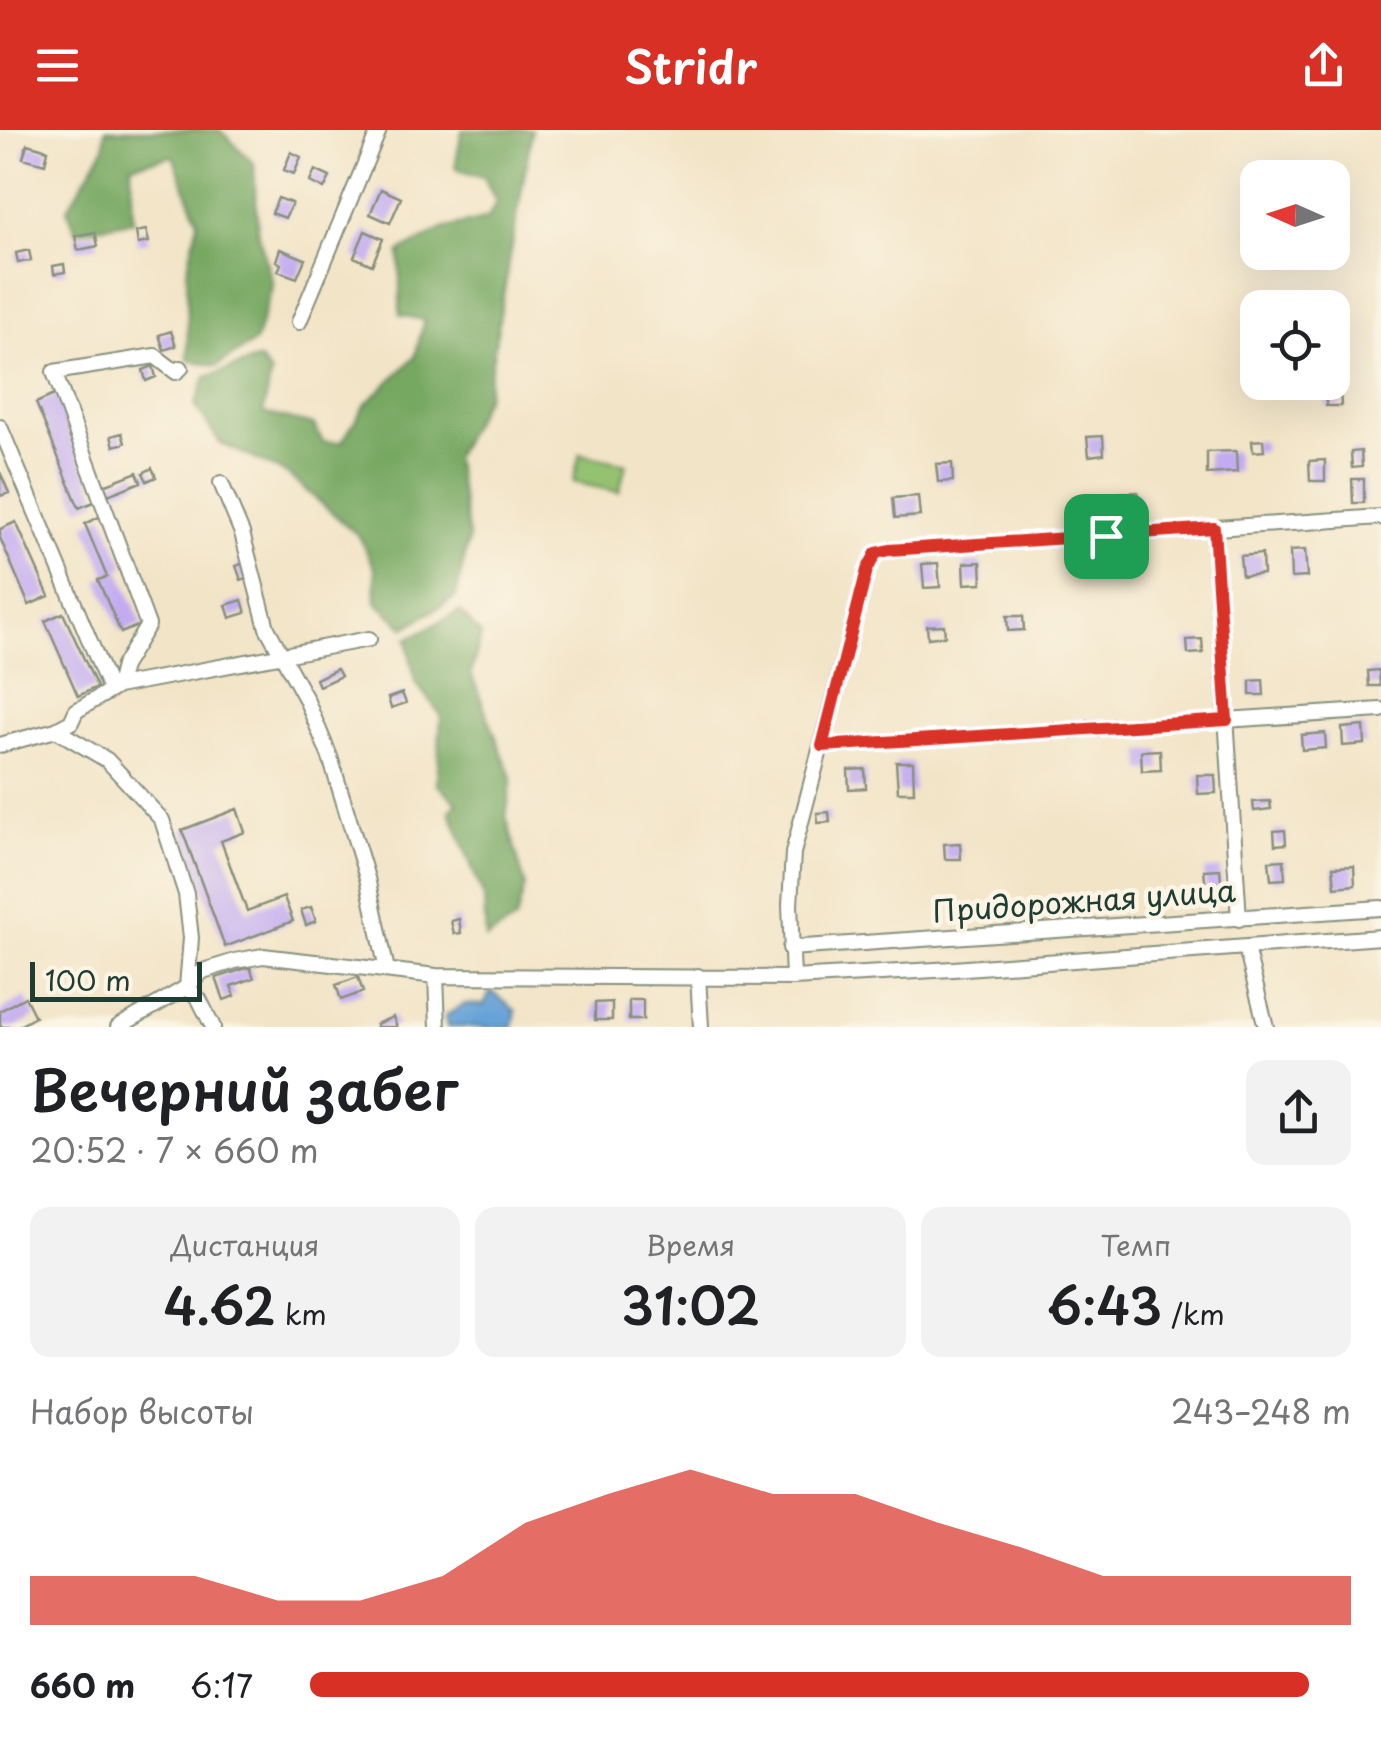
<!DOCTYPE html>
<html lang="ru">
<head>
<meta charset="utf-8">
<style>
	body { margin:0; font-family:"Playpen Sans",sans-serif; background:#f2f2f2; color:#202124; height:100vh; display:flex; flex-direction:column; font-size:38px; white-space:nowrap }
	* { box-sizing:border-box; margin:0 }
	p { font-size:32px; color:#757577 }
	.icon { flex:none; width:55px; height:55px; fill:none; stroke:currentColor; stroke-width:2; stroke-linecap:round; stroke-linejoin:round }
	.map { position:relative; height:897px; overflow:hidden }
	.details { display:flex; flex-direction:column; background:#fff; flex:1 }
	.details>* { flex:none }
	.needle { width:65px; rotate:273deg }
	.fabs { position:absolute; left:1240px; top:30px; display:grid; gap:20px }
	.fabs a { display:grid; place-items:center; width:110px; height:110px; border-radius:20px; background:#fff; box-shadow:0 10px 40px #0002; font-size:50px }
	.scale { position:absolute; left:30px; bottom:25px; width:172px; box-sizing:border-box; padding-left:10px; border:5px solid #1f3d34; border-top:0; font-size:28px; line-height:35px; white-space:nowrap; color:#1f3d34; -webkit-text-stroke:8px #fcf5e5; paint-order:stroke }
	.pin { position:absolute; display:grid; place-items:center; width:85px; height:85px; color:#fff; margin:-42px; border-radius:20px; box-shadow:0 5px 15px #0006 }
	.round { display:grid; place-items:center; flex:none; width:105px; height:105px; border-radius:20px; background:#f2f2f2 }
	.summary { display:flex; align-items:center; justify-content:space-between; height:170px; padding:0 30px }
	h1 { font-size:55px; font-weight:600; line-height:75px }
	.figures { display:grid; grid-template-columns:repeat(3,1fr); gap:15px; height:170px; padding:10px 30px }
	.figures div { display:grid; align-content:center; border-radius:20px; background:#f2f2f2; text-align:center }
	.figures b { font-size:50px; font-weight:600 }
	.figures small { font-size:28px; font-weight:400 }
	.figures p { font-size:28px }
	.chart { height:280px; padding:20px 30px }
	.chart p { display:flex; justify-content:space-between }
	.chart svg { width:100%; height:180px; margin-top:10px; fill:#d93025; opacity:.7 }
	ul { padding:0 30px; list-style:none; font-size:32px }
	li { display:grid; grid-template-columns:160px 120px 1fr; align-items:center; height:75px }
	li i { height:25px; border-radius:12px; background:#d93025 }
	header { display:flex; justify-content:space-between; align-items:center; height:130px; padding:0 30px; background:#d93025; color:#fff; font-size:45px; font-weight:600 }
	.map>svg:first-child { display:block }
	.green { fill:#94c270; stroke:#5a8052; stroke-width:2.5 }
	.forest { fill:#77a862; stroke:#4b724b; stroke-width:2.5 }
	.water { fill:#66a2d7; stroke:#427086; stroke-width:2.5 }
	.building { fill:#c2abf1 }
	.lines { fill:none; stroke-linecap:round; stroke-linejoin:round }
	.minor-casing { stroke:#88907e; stroke-width:18 }
	.minor { stroke:#fff; stroke-width:14 }
	.route-casing { stroke:#fff; stroke-width:20 }
	.route { stroke:#d93025; stroke-width:12 }
	.labels { text-anchor:middle; stroke-width:9; stroke-linejoin:round; paint-order:stroke }
	.street-label { font-size:30px; fill:#1f3d34; stroke:#fcf5e5 }
</style>
</head>
<body>
<header><svg class="icon" aria-label="menu" viewBox="0 0 24 24"><path d="M4 6h16M4 12h16M4 18h16"/></svg>Stridr<svg class="icon" aria-label="share" viewBox="0 0 24 24"><path d="M12 15V3M7 8l5-5 5 5M5 13v7h14v-7"/></svg></header>
<div class="map">
<svg width="1381" height="897" viewBox="0 0 1381 897">
	<rect width="100%" height="100%" fill="#fcf5e5"/>
	<filter id="ink" filterUnits="userSpaceOnUse"><feTurbulence type="fractalNoise" baseFrequency=".01" numOctaves="2"/><feDisplacementMap in="SourceGraphic" scale="20" xChannelSelector="R" yChannelSelector="G"/><feConvolveMatrix kernelMatrix="1 2 1 2 8 2 1 2 1" color-interpolation-filters="sRGB"/></filter>
	<filter id="wash" filterUnits="userSpaceOnUse"><feTurbulence type="fractalNoise" baseFrequency=".0048" numOctaves="4" result="noise"/><feDisplacementMap in="SourceGraphic" scale="40" xChannelSelector="R" yChannelSelector="G"/><feGaussianBlur stdDeviation="2.25" result="paint"/><feColorMatrix in="noise" values="0 0 0 0 0 0 0 0 0 0 0 0 0 0 0 0 0 1.4 0 .05"/><feComposite in="paint" operator="in"/></filter>
	<g filter="url(#wash)">
		<rect width="100%" height="100%" fill="#f2e4c7"/>
		<!-- green -->
		<path class="green" d="M580 324 626 334 619 362 573 352Z"/>
		<!-- forest -->
		<path class="forest" d="M105 0H220L254 33 258 103 273 154 255 212 217 236 188 230 187 142 198 91 173 26 131 35 133 91 76 101 67 79 104 18Z
			M462 0H532L486 266 454 328 469 407 456 467 405 498 376 472 375 439 359 406 286 343 220 313 195 275 206 247 259 229 271 244 263 283 314 295 323 312H342L365 275 415 227 424 190 400 185V122L443 99 488 88 496 72 484 47 455 38Z
			M460 481 481 505 471 544 512 648 506 686 525 755 516 790 486 809 484 768 450 681 457 672 437 654 441 585 415 552 407 509Z"/>
		<!-- water -->
		<path class="water" d="M491 861 516 881 513 897H447L445 886 465 874 484 875Z"/>
		<g id="blocks">
			<!-- building -->
			<path class="building" d="M27 14 48 20 45 34 23 28Z
				M291 22 301 27 294 44 284 40Z
				M315 40 330 47 324 59 310 52Z
				M381 59 401 68 390 93 370 84Z
				M278 68 292 73 285 88 272 83Z
				M146 100 149 112 138 114 136 102Z
				M365 101 383 109 372 135 354 127Z
				M95 102 98 116 78 120 75 106Z
				M280 119 305 129 297 148 278 141 281 134 276 131Z
				M29 120 31 130 18 133 16 123Z
				M64 134 65 142 54 144 53 136Z
				M171 201 176 216 164 220 159 205Z
				M153 236 156 247 146 251 143 240Z
				M1326 259H1340L1341 276H1326Z
				M56 264 99 370 79 378 36 273Z
				M122 303 125 313 114 316 111 306Z
				M1103 306 1104 324 1089 326 1087 307Z
				M1263 310 1264 321 1253 322 1252 311Z
				M1236 321 1237 342 1207 344V322Z
				M1361 321 1362 337 1352 338 1351 322Z
				M1325 330V351H1310L1309 331Z
				M952 333 953 351 938 352 936 334Z
				M152 338 156 347 147 351 143 343Z
				M0 342 9 363 0 366Z
				M137 342 141 352 108 365 104 355Z
				M1352 349H1364V373H1353Z
				M1138 362 1139 386 1120 387 1119 363Z
				M918 366 920 386 895 388 893 368Z
				M103 385 125 437 119 439 142 494 121 503 98 450 107 447 85 394Z
				M16 392 49 466 29 475 0 408V399Z
				M1305 420 1307 447 1291 448 1290 421Z
				M1262 424 1263 444 1242 446 1240 426Z
				M981 432 982 453 965 454 964 433Z
				M244 433 249 447 241 450 236 436Z
				M938 433 940 457 924 458 922 434Z
				M242 470 246 483 230 488 226 475Z
				M63 483 97 557 78 566 45 491Z
				M1007 486H1023L1024 500 1008 501Z
				M944 495 945 506 928 508 927 496Z
				M1202 509 1203 523 1188 524 1187 510Z
				M337 539 341 546 319 556 316 549Z
				M1379 540 1380 556H1369L1368 541Z
				M1263 550 1264 565H1250V551Z
				M402 563 406 573 391 578 388 568Z
				M1364 596 1365 614 1343 616 1342 598Z
				M1325 603 1326 618 1302 620 1301 605Z
				M1160 620 1161 640 1142 641 1141 621Z
				M896 632H913L914 662H898Z
				M865 639 866 658 849 659 848 640Z
				M1197 645H1215L1216 663 1198 664Z
				M1270 671 1271 679 1254 681 1253 672Z
				M237 679 245 702 221 711 247 781 284 767 293 791 225 817 182 700Z
				M829 682 830 692 818 693 817 683Z
				M1285 700 1286 714 1275 715 1274 701Z
				M960 713 961 729H945L944 714Z
				M1284 730 1285 749 1271 750 1269 731Z
				M1354 736 1355 755 1335 757 1333 737Z
				M1220 739 1222 760 1206 761 1204 740Z
				M311 777 316 791 306 795 301 780Z
				M459 789 461 803 454 804 451 791Z
				M250 837 254 848 231 856 235 866 224 870 216 848Z
				M358 847 363 862 341 870 336 855Z
				M25 867 35 887 17 897H0V881Z
				M629 870H643V890H629Z
				M612 872V890H595V873Z
				M393 887 397 897H377L376 894Z"/>
		</g>
	</g>
	<g filter="url(#ink)">
		<use href="#blocks" fill-opacity="0" stroke="#88907e" stroke-width="2.5"/>
		<g class="lines">
			<!-- minor casing -->
			<g class="minor-casing">
				<path id="minor" d="M299 192 379 0
					M0 297 110 559
					M221 353 242 403 267 498 306 569 330 627 367 748 387 840
					M1214 398 1239 789
					M118 556 123 536 148 495 54 242 155 226 176 242 181 238
					M56 600 107 630 162 690 186 764 191 808 187 857 199 869 213 897
					M0 615 56 600 71 592 76 581 118 556 369 509
					M822 616 1381 580
					M790 818 1381 778
					M1246 818 1266 897
					M436 846 438 897
					M698 846 701 897
					M793 848 790 775 793 723 867 440 876 423 889 420 1381 387
					M118 897 187 857 203 841 235 831 263 826 436 846 793 848 953 839 1381 807"/>
			</g>
			<!-- minor -->
			<use href="#minor" class="minor"/>
		</g>
	</g>
	<g class="lines" filter="url(#ink)">
		<!-- route casing -->
		<g class="route-casing">
			<path id="route" d="M1214 398 1227 590 822 616 867 440 876 423 889 420Z"/>
		</g>
		<!-- route -->
		<use href="#route" class="route"/>
	</g>
	<g class="labels">
		<!-- street labels -->
		<g class="street-label">
			<text transform="translate(1084 772) rotate(-4)" y="10">Придорожная улица</text>
		</g>
	</g>
</svg>
<div class="fabs">
<a><svg class="needle" viewBox="-14 -14 28 28"><path d="M0-13l5 13h-10z" fill="#e53935"/><path d="M0 13l5-13h-10z" fill="#757577"/></svg></a>
<a><svg class="icon" aria-label="locate" viewBox="0 0 24 24"><circle cx="12" cy="12" r="6"/><path d="M12 2v4M12 18v4M2 12h4M18 12h4"/></svg></a>
</div>
<div class="scale">100 m</div>
<div class="pin" style="left:1106px;top:406px;background:#1e9e55"><svg class="icon" aria-label="arrive" viewBox="0 0 24 24"><path d="M6 21V4h12l-3 4 3 4H6"/></svg></div>
</div>
<section class="details">
<div class="summary"><div><h1>Вечерний забег</h1><p>20:52 · 7 × 660 m</p></div><a class="round"><svg class="icon" aria-label="share" viewBox="0 0 24 24"><path d="M12 15V3M7 8l5-5 5 5M5 13v7h14v-7"/></svg></a></div>
<div class="figures">
<div><p>Дистанция</p><b>4.62<small> km</small></b></div>
<div><p>Время</p><b>31:02</b></div>
<div><p>Темп</p><b>6:43<small> /km</small></b></div>
</div>
<div class="chart"><p><span>Набор высоты</span>243–248 m</p>
<svg viewBox="0 0 160 44" preserveAspectRatio="none"><path d="M0 44V32L10 32L20 32L30 38L40 38L50 32L60 19L70 12L80 6L90 12L100 12L110 19L120 25L130 32L140 32L150 32L160 32V44z"/></svg>
</div>
<ul>
<li><b>660 m</b>6:17<i style="width:96%"></i></li>
</ul>
</section>
</body>
</html>
